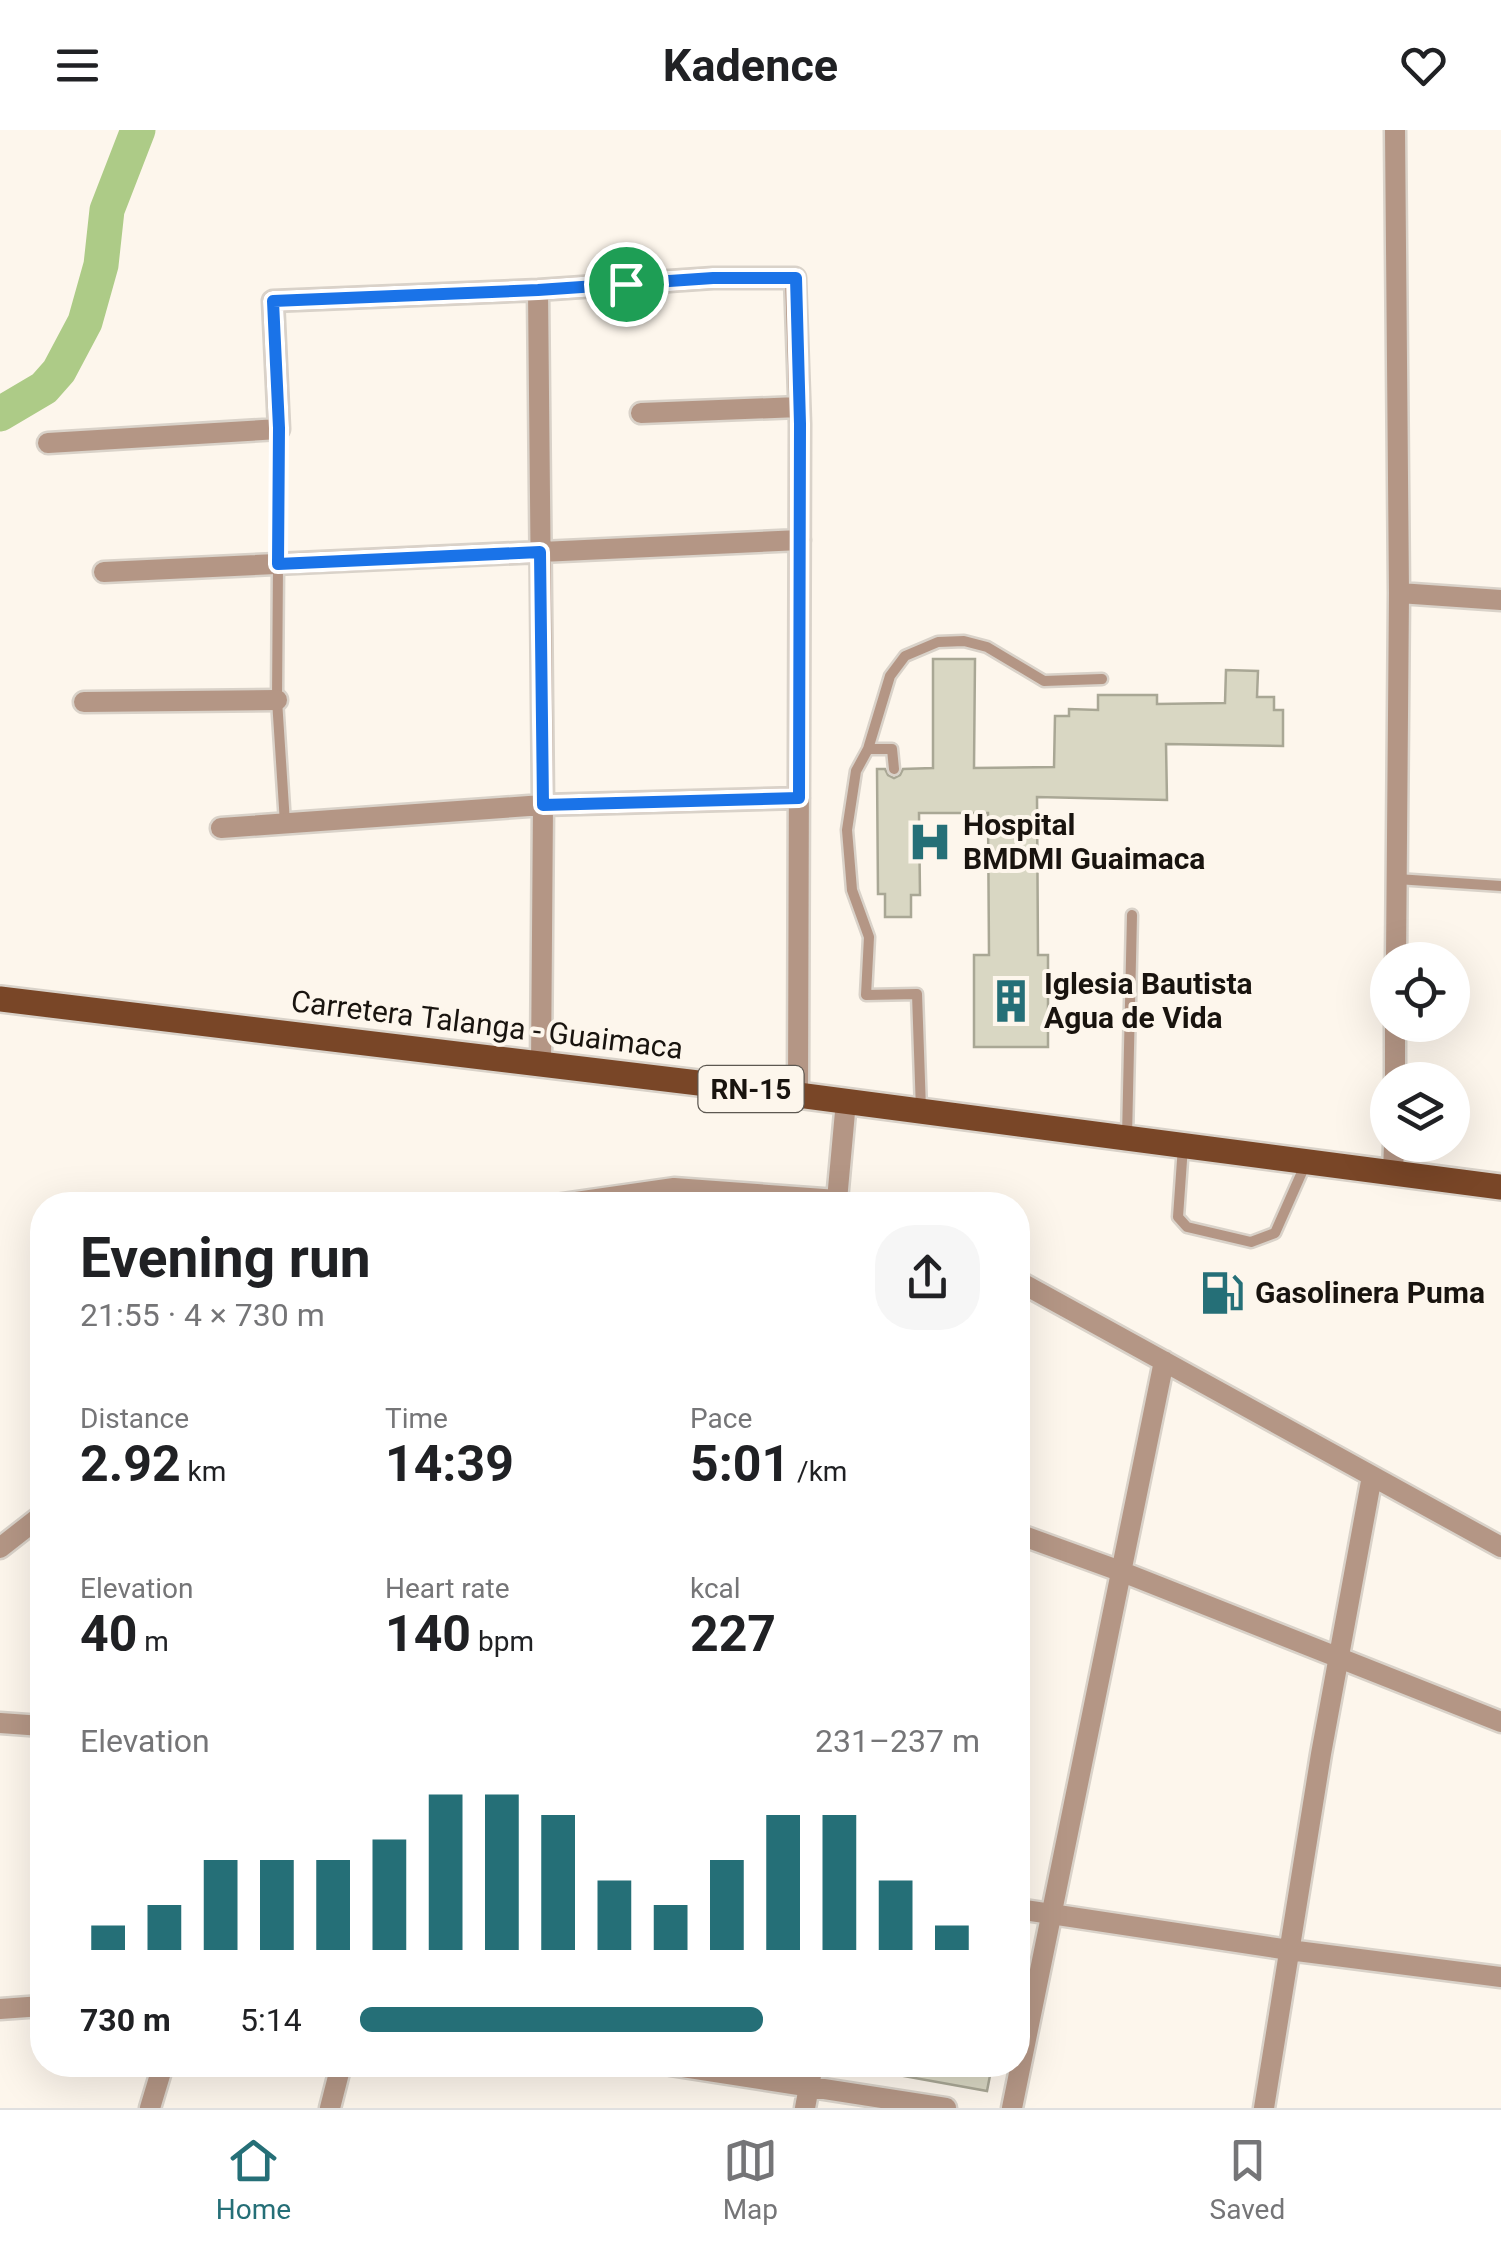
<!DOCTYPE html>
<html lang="en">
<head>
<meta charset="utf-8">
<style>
	body { margin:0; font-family:Roboto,sans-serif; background:#f6f6f6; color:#202124; height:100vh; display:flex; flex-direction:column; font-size:38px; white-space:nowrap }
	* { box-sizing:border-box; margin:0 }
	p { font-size:32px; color:#757577 }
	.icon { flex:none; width:55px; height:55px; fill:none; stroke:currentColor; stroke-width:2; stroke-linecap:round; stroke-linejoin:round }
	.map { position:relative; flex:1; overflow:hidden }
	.sheet { position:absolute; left:30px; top:1062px; width:1000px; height:885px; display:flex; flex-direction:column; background:#fff; border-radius:40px; box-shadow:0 10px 40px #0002 }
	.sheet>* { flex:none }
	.controls { position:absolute; left:1370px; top:812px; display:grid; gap:20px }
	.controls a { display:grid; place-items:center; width:100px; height:100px; border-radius:50%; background:#fff; box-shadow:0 10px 40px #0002; font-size:50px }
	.pin { position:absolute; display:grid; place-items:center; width:85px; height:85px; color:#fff; margin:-42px; border:5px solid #fff; border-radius:50%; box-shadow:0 2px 10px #0007 }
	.round { display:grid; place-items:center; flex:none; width:105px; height:105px; border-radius:40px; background:#f6f6f6 }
	.overview { display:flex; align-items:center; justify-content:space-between; height:170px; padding:0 50px }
	h1 { font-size:55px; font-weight:700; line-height:75px }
	.metrics { display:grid; grid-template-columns:repeat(3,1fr); gap:15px; height:170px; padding:10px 50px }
	.metrics div { display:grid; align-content:center }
	.metrics b { font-size:50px; font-weight:700 }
	.metrics small { font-size:28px; font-weight:400 }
	.metrics p { font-size:28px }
	.chart { height:280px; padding:20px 50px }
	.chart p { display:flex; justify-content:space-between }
	.chart svg { width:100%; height:180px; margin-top:10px; stroke:#256f77; stroke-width:6 }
	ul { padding:0 50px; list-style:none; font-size:32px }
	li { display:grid; grid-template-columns:160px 120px 1fr; align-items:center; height:75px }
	li i { height:25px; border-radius:12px; background:#256f77 }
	header { display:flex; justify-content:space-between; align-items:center; height:130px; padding:0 50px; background:#fff; font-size:45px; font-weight:700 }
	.menu { display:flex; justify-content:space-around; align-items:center; height:140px; border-top:2px solid #e0e0e0; background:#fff; font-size:28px; color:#757577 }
	.menu a { display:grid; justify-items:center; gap:5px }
	.menu .on { color:#256f77 }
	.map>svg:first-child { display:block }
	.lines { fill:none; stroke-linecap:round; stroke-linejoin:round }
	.river { stroke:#adcb87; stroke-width:35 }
	.building { fill:#d9d7c3; stroke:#a9a795; stroke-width:2.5 }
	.lane-casing { stroke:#d9d2c9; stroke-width:15 }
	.street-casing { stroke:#d9d2c9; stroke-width:25 }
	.primary-casing { stroke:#d9d2c9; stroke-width:30 }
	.lane { stroke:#b49685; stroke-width:10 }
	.street { stroke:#b49685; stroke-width:20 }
	.primary { stroke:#794627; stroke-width:25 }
	.route-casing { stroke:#fff; stroke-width:20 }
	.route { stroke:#1a73e8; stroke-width:12 }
	.labels { text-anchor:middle; stroke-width:8; stroke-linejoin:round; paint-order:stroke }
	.shield { fill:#fdf6ec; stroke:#5d5851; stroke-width:2.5 }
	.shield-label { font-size:28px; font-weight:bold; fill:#19140f }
	.poi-label { font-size:30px; font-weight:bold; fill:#19140f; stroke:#fdf6ec; text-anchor:start }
	.street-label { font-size:30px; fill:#19140f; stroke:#fdf6ec }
</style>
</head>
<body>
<header><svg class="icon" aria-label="menu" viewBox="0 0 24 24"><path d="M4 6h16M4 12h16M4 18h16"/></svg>Kadence<svg class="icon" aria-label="heart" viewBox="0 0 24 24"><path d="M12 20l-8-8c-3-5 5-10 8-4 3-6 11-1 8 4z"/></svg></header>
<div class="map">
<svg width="1501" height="1978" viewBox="0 0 1501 1978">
	<rect width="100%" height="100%" fill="#fdf6ec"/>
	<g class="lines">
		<!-- river -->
		<path class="river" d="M0 284 44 258 59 241 85 192 101 135 107 80 138 0"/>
	</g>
	<!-- building -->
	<path class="building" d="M933 529H975L974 638 1054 637 1055 586H1069V579L1098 580V565H1157V574L1225 573 1226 540 1258 541 1257 567H1274V580H1283V616L1166 614 1167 670 1037 667 1038 825H1048V917H974V825H989L988 683H919L920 765H911V787H885V764H878L877 639H885L888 645 894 648 900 645 903 639 933 638Z
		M887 1935H992L987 1961 887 1943Z"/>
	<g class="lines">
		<!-- lane casing -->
		<g class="lane-casing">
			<path id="lane" d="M279 300 277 570 285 693
				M868 619 890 546 905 526 938 512 964 511 987 517 1044 551 1102 549
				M894 639 892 619H868L856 641 847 700 852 760 869 807 866 865 917 864 921 980
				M1397 749 1501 756
				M1127 1007 1132 785
				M1183 1016 1178 1087 1187 1097 1251 1112 1275 1103 1306 1033"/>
		</g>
		<!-- street casing -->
		<g class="street-casing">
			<path id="street" d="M1395 0 1399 463 1396 830
				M538 160 543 675 541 935
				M641 283 799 277
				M48 313 279 299 273 171 538 160 713 148H795L800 294 798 965
				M104 442 800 410
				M1399 463 1501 470
				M84 572 277 570
				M221 698 543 675 799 668
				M1395 950V895
				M1393 1042 1394 1015
				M837 1070 846 971
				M555 1075 674 1058 837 1070 847 1075
				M1018 1151 1501 1417
				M1018 1404 1120 1441 1501 1592
				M0 1418 42 1385
				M0 1593 42 1596
				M1018 1779 1289 1820 1501 1847
				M0 1879 42 1876
				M670 1935 946 1978
				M150 1978 163 1935
				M330 1978 341 1935
				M805 1978 813 1935
				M1012 1978 1164 1231
				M1264 1978 1321 1624 1372 1346"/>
		</g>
		<!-- primary casing -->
		<g class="primary-casing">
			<path id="primary" d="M0 869 798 965 1501 1057"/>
		</g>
		<!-- lane -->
		<use href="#lane" class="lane"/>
		<!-- street -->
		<use href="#street" class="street"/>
		<!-- primary -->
		<use href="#primary" class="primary"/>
	</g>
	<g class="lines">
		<!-- route casing -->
		<g class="route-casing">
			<path id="route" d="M713 148H796L800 294 799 668 543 675 540 422 278 434 279 298 273 171 538 160Z"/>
		</g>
		<!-- route -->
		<use href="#route" class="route"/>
	</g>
	<!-- icons -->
	<defs>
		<g id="hospital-bare" transform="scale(3.45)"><path d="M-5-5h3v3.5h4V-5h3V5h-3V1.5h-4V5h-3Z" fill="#256f77" stroke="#fdf6ec" stroke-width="2.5" paint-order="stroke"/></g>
		<g id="building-bare" transform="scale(3.45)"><path d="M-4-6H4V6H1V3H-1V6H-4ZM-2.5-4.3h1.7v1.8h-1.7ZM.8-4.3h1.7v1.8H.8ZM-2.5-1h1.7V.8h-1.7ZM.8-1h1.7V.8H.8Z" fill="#256f77" stroke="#fdf6ec" stroke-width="2.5" paint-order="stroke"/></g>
		<g id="fuel-bare" transform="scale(3.45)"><path d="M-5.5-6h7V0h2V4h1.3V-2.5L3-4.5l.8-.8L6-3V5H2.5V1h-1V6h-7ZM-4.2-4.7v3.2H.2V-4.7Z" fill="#256f77" stroke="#fdf6ec" stroke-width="2.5" paint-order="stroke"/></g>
	</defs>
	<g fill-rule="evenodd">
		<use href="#hospital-bare" x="930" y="712"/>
		<use href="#building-bare" x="1011" y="871"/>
		<use href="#fuel-bare" x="1222" y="1163"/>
	</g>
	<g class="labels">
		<!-- shield labels -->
		<rect class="shield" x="698.5" y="936" width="105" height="46" rx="8"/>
		<g class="shield-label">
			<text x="751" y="969">RN-15</text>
		</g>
		<!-- poi labels -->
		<g class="poi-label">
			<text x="963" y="705">Hospital<tspan x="963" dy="34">BMDMI Guaimaca</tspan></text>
			<text x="1044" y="864">Iglesia Bautista<tspan x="1044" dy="34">Agua de Vida</tspan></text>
			<text x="1255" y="1173">Gasolinera Puma</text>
		</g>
		<!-- street labels -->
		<g class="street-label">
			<text transform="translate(487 895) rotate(7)" y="10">Carretera Talanga - Guaimaca</text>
		</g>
	</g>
</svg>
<div class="controls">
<a><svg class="icon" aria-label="locate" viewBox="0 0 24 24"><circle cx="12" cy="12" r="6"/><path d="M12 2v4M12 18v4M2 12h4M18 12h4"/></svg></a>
<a><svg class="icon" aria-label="layers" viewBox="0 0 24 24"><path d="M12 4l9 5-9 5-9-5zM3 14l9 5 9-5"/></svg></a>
</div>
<div class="pin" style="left:626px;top:154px;background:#1e9e55"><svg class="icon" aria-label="arrive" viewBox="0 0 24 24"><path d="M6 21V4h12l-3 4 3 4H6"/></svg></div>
<section class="sheet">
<div class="overview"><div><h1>Evening run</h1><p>21:55 · 4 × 730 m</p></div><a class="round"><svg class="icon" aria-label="share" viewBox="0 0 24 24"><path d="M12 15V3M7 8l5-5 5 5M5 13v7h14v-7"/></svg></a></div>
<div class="metrics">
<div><p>Distance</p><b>2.92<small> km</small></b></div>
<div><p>Time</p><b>14:39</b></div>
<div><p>Pace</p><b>5:01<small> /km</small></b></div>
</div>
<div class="metrics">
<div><p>Elevation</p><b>40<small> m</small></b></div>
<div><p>Heart rate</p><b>140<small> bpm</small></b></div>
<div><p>kcal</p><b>227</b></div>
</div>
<div class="chart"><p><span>Elevation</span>231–237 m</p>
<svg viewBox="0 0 160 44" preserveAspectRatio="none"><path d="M5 44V38M15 44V33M25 44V22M35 44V22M45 44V22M55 44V17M65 44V6M75 44V6M85 44V11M95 44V27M105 44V33M115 44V22M125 44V11M135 44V11M145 44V27M155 44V38"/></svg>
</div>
<ul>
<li><b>730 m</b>5:14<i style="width:65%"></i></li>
</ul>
</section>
</div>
<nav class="menu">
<a class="on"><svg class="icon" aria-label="home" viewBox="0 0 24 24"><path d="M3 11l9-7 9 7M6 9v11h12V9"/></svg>Home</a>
<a><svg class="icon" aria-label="map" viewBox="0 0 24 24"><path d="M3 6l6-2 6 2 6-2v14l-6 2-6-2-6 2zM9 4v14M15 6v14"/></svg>Map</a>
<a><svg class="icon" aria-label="saved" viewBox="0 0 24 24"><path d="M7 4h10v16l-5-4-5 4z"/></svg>Saved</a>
</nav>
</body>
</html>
